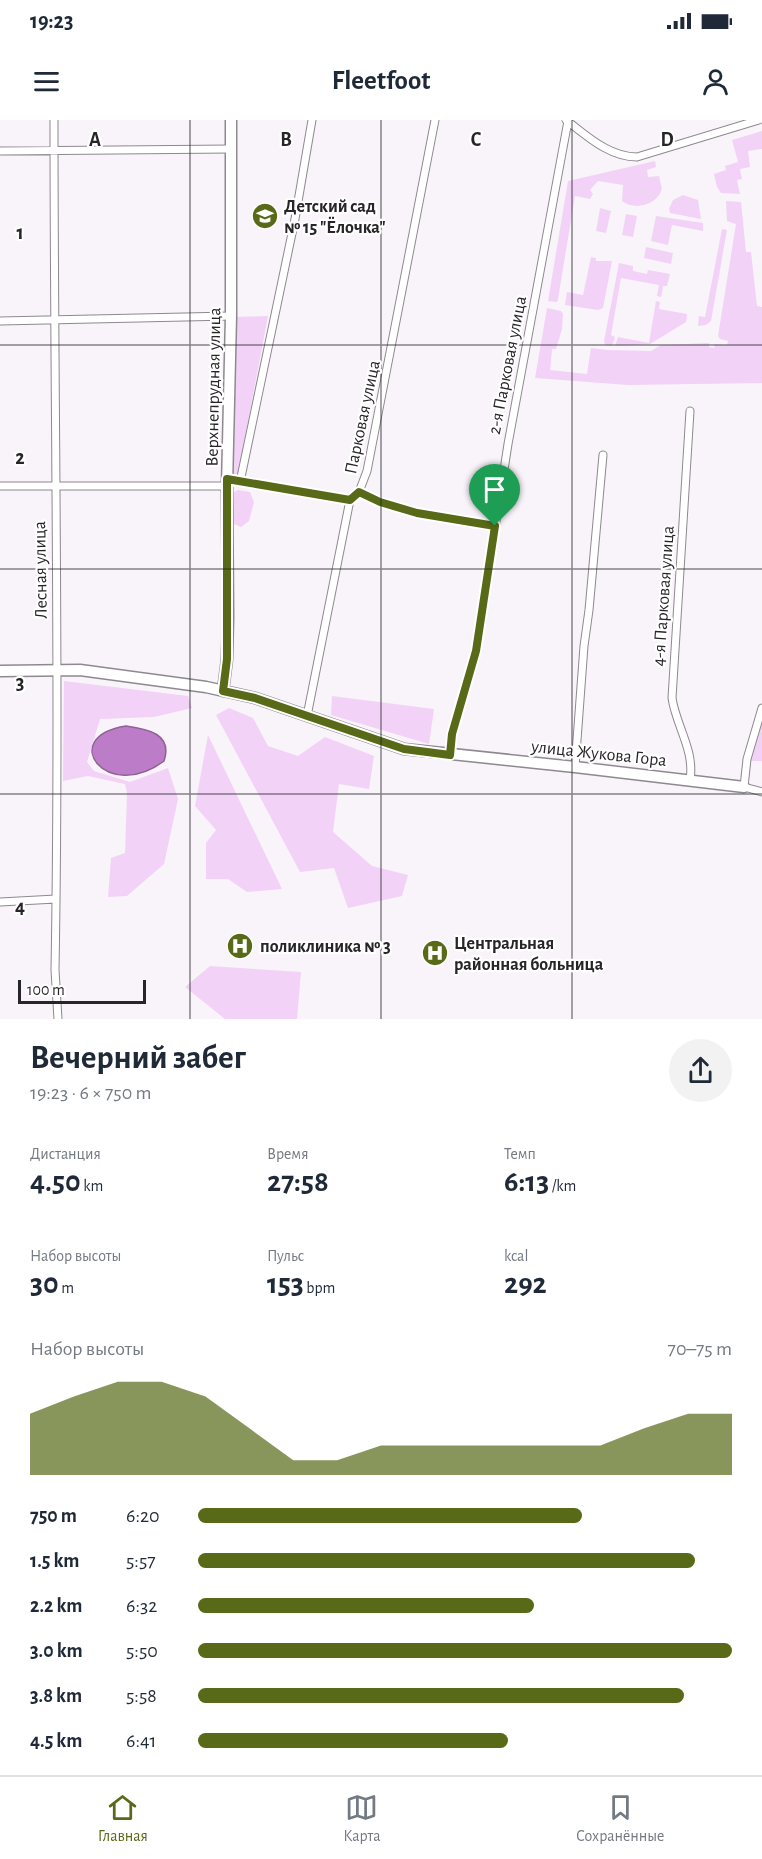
<!DOCTYPE html>
<html lang="ru">
<head>
<meta charset="utf-8">
<style>
	body { margin:0; font-family:"Alegreya Sans",sans-serif; background:#f2f2f3; color:#1f2937; height:100vh; display:flex; flex-direction:column; font-size:22px; white-space:nowrap }
	* { box-sizing:border-box; margin:0 }
	p { font-size:20px; color:#747a83 }
	.icon { flex:none; width:33px; height:33px; fill:none; stroke:currentColor; stroke-width:2; stroke-linecap:round; stroke-linejoin:round }
	.map { position:relative; height:899px; overflow:hidden }
	.drawer { display:flex; flex-direction:column; background:#fff; flex:1 }
	.drawer>* { flex:none }
	.scale { position:absolute; left:18px; bottom:15px; width:128px; box-sizing:border-box; padding-left:6px; border:3px solid #272528; border-top:0; font-size:16px; line-height:21px; white-space:nowrap; color:#272528; -webkit-text-stroke:4px #fff; paint-order:stroke }
	.pin { position:absolute; display:grid; place-items:center; width:51px; height:51px; color:#fff; margin:-62px -26px; border-radius:50% 50% 50% 0; rotate:-45deg; box-shadow:0 0 6px #0007 }
	.pin .icon { rotate:45deg }
	.round { display:grid; place-items:center; flex:none; width:63px; height:63px; border-radius:32px; background:#f2f2f3 }
	.summary { display:flex; align-items:center; justify-content:space-between; height:102px; padding:0 30px }
	h1 { font-size:33px; font-weight:600; line-height:45px }
	.figures { display:grid; grid-template-columns:repeat(3,1fr); gap:9px; height:102px; padding:6px 30px }
	.figures div { display:grid; align-content:center }
	.figures b { font-size:30px; font-weight:600 }
	.figures small { font-size:16px; font-weight:400 }
	.figures p { font-size:16px }
	.chart { height:168px; padding:12px 30px }
	.chart p { display:flex; justify-content:space-between }
	.chart svg { width:100%; height:108px; margin-top:6px; fill:#586a17; opacity:.7 }
	ul { padding:0 30px; list-style:none; font-size:20px }
	li { display:grid; grid-template-columns:96px 72px 1fr; align-items:center; height:45px }
	li i { height:15px; border-radius:8px; background:#586a17 }
	.status { display:flex; justify-content:space-between; align-items:center; height:42px; padding:0 30px; background:#fff; direction:ltr }
	.status svg { height:16px; fill:currentColor }
	header { display:flex; justify-content:space-between; align-items:center; height:78px; padding:0 30px; background:#fff; font-size:27px; font-weight:600 }
	.dock { display:flex; justify-content:space-around; align-items:center; height:84px; border-top:2px solid #e0e1e3; background:#fff; font-size:16px; color:#747a83 }
	.dock a { display:grid; justify-items:center; gap:3px }
	.dock .selected { color:#586a17 }
	.map>svg:first-child { display:block }
	.green { fill:#f3d2f8 }
	.water { fill:#bc7cc7; stroke:#8f6297; stroke-width:1.5 }
	.lines { fill:none; stroke-linecap:round; stroke-linejoin:round }
	.street-casing { stroke:#8e898f; stroke-width:9 }
	.secondary-casing { stroke:#8e898f; stroke-width:13 }
	.street { stroke:#fff; stroke-width:7 }
	.secondary { stroke:#fff; stroke-width:10 }
	.route-casing { stroke:#fff; stroke-width:12 }
	.route { stroke:#586a17; stroke-width:8 }
	.grid { fill:none; stroke:#272528; stroke-width:1.5; stroke-opacity:0.55 }
	.labels { text-anchor:middle; stroke-width:4.5; stroke-linejoin:round; paint-order:stroke }
	.poi-label { font-size:18px; font-weight:bold; fill:#272528; stroke:#fff; text-anchor:start }
	.street-label { font-size:18px; fill:#272528; stroke:#fff }
	.grid-label { font-size:20px; text-anchor:middle; font-weight:bold; fill:#272528; stroke:#fff; stroke-width:4.5; stroke-linejoin:round; paint-order:stroke }
</style>
</head>
<body>
<div class="status"><b>19:23</b><svg viewBox="0 0 49 12"><path d="M0 12V9h3v3zM5 12V6h3v6zM10 12V3h3v9zM15 12V0h3v12zM26 1h20v11H26zM47 4h2v5h-2z"/></svg></div>
<header><svg class="icon" aria-label="menu" viewBox="0 0 24 24"><path d="M4 6h16M4 12h16M4 18h16"/></svg>Fleetfoot<svg class="icon" aria-label="person" viewBox="0 0 24 24"><circle cx="12" cy="8" r="4"/><path d="M4 21q1-7 8-7t8 7"/></svg></header>
<div class="map">
<svg width="762" height="899" viewBox="0 0 762 899">
	<rect width="100%" height="100%" fill="#f9f3fa"/>
	<!-- green -->
	<path class="green" d="M762 11V29L748 31 750 47 740 49 742 59 737 60 740 74 721 73 717 67 714 54 726 50 725 46 738 42 732 20Z
		M655 41 656 47 647 50 648 57 659 56 662 69C657 85 635 91 622 81L623 65 598 61 590 70 593 74 590 79 575 76 558 179 557 182 548 181 568 61Z
		M683 75 698 80 701 99 670 93 669 89 673 80Z
		M726 81 741 82 746 132H751L757 186 762 187V263L628 265 535 258 547 188 561 191 563 194 562 209 556 229H552L550 250 587 254 591 228 607 230 651 231 661 225 709 223V227L714 228 715 224 727 225 728 221 720 219 718 216 736 104 727 101Z
		M600 88 611 91 606 113 596 111Z
		M626 94 637 96 633 117 622 115Z
		M656 96 703 103V111L672 105 668 125 651 121Z
		M722 109 727 110 711 201 706 205 698 206 699 196 705 197Z
		M646 127 673 133 671 144 644 138Z
		M591 137 596 138V141H612L603 188 598 190 565 185 567 172 583 175Z
		M619 143 633 146V151L647 154 648 150 670 154 667 166H663L661 177 657 176 659 165 621 158 611 215 615 217 612 226 605 225 604 221Z
		M656 181 660 182 659 189 687 194 686 202 650 224 615 226 618 217 649 223Z
		M268 196 238 354H233L235 197Z
		M238 370 250 372 254 382 249 401 241 407 234 404 231 398 234 372Z
		M64 561 188 576 192 588 154 597 100 599 87 642 94 651 130 662 168 648 178 679 164 744 127 776 108 777 111 738 125 733 127 673 125 664 88 656 63 661Z
		M332 576 434 589 429 624 331 595Z
		M229 588 253 598 268 626 298 636 325 617 374 636 369 669 339 664 333 712 372 746 408 755 402 776 348 788 334 748 300 752 216 595Z
		M762 601V641H748Z
		M208 615 282 769 247 772 228 759H206V723L216 710 195 686Z
		M210 846 301 852 297 899H225L185 867Z"/>
	<!-- water -->
	<path class="water" d="M126 606C148 609 173 614 164 641 107 684 56 617 126 606Z"/>
	<g class="lines">
		<!-- street casing -->
		<g class="street-casing">
			<path id="street" d="M54 0C54 283 60 567 55 850L58 899
				M566 0C587 16 609 37 637 37L759 0
				M0 31 231 29
				M0 201 231 196
				M227 359 350 380
				M240 362 295 99 312 0
				M0 366H227
				M359 372C405 393 445 398 495 406
				M762 588 747 639 744 667 762 672
				M307 596 350 380 359 372 367 351 435 0
				M450 635 452 614 476 531 508 324 568 1
				M575 647 584 526 589 490 603 335
				M690 660C695 630 676 606 672 578L690 291
				M0 782 56 779"/>
		</g>
		<!-- secondary casing -->
		<g class="secondary-casing">
			<path id="secondary" d="M0 551 80 550 206 567 255 578 404 629 575 647 744 667
				M223 571 227 539 228 497 227 366 231 196V0"/>
		</g>
		<!-- street -->
		<use href="#street" class="street"/>
		<!-- secondary -->
		<use href="#secondary" class="secondary"/>
	</g>
	<g class="lines">
		<!-- route casing -->
		<g class="route-casing">
			<path id="route" d="M227 359 350 380 359 372 380 382 417 393 495 406 476 531 452 614 450 635 404 629 255 578 223 571 227 539Z"/>
		</g>
		<!-- route -->
		<use href="#route" class="route"/>
	</g>
	<!-- grid -->
	<path class="grid" d="M190 0V899M381 0V899M572 0V899M0 225H762M0 449H762M0 674H762"/>
	<!-- icons -->
	<defs>
		<g id="school-disc" transform="scale(1.35)"><circle r="9.5" fill="#586a17" stroke="#fff"/><path d="M0-5L7-2L0 1L-7-2ZM-4 1L0 2.5L4 1V4Q0 6-4 4Z" fill="#fff"/></g>
		<g id="hospital-disc" transform="scale(1.35)"><circle r="9.5" fill="#586a17" stroke="#fff"/><path d="M-5-5h3v3.5h4V-5h3V5h-3V1.5h-4V5h-3Z" fill="#fff"/></g>
	</defs>
	<g fill-rule="evenodd">
		<use href="#school-disc" x="265" y="96"/>
		<use href="#hospital-disc" x="240" y="826"/>
		<use href="#hospital-disc" x="435" y="833"/>
	</g>
	<g class="labels">
		<!-- poi labels -->
		<g class="poi-label">
			<text x="284" y="92">Детский сад<tspan x="284" dy="21">№ 15 "Ёлочка"</tspan></text>
			<text x="454" y="829">Центральная<tspan x="454" dy="21">районная больница</tspan></text>
			<text x="260" y="832">поликлиника № 3</text>
		</g>
		<!-- street labels -->
		<g class="street-label">
			<text transform="translate(507 245) rotate(-79)" y="6">2-я Парковая улица</text>
			<text transform="translate(213 267) rotate(-89)" y="6">Верхнепрудная улица</text>
			<text transform="translate(362 297) rotate(-78)" y="6">Парковая улица</text>
			<text transform="translate(40 450) rotate(-91)" y="6">Лесная улица</text>
			<text transform="translate(663 476) rotate(-86)" y="6">4-я Парковая улица</text>
			<text transform="translate(599 633) rotate(6)" y="6">улица Жукова Гора</text>
		</g>
	</g>
	<g class="grid-label">
		<text x="95" y="26">A</text>
		<text x="286" y="26">B</text>
		<text x="476" y="26">C</text>
		<text x="667" y="26">D</text>
		<text x="20" y="119">1</text>
		<text x="20" y="344">2</text>
		<text x="20" y="569">3</text>
		<text x="20" y="793">4</text>
	</g>
</svg>
<div class="scale">100 m</div>
<div class="pin" style="left:495px;top:406px;background:#1e9e55"><svg class="icon" aria-label="arrive" viewBox="0 0 24 24"><path d="M6 21V4h12l-3 4 3 4H6"/></svg></div>
</div>
<section class="drawer">
<div class="summary"><div><h1>Вечерний забег</h1><p>19:23 · 6 × 750 m</p></div><a class="round"><svg class="icon" aria-label="share" viewBox="0 0 24 24"><path d="M12 15V3M7 8l5-5 5 5M5 13v7h14v-7"/></svg></a></div>
<div class="figures">
<div><p>Дистанция</p><b>4.50<small> km</small></b></div>
<div><p>Время</p><b>27:58</b></div>
<div><p>Темп</p><b>6:13<small> /km</small></b></div>
</div>
<div class="figures">
<div><p>Набор высоты</p><b>30<small> m</small></b></div>
<div><p>Пульс</p><b>153<small> bpm</small></b></div>
<div><p>kcal</p><b>292</b></div>
</div>
<div class="chart"><p><span>Набор высоты</span>70–75 m</p>
<svg viewBox="0 0 160 44" preserveAspectRatio="none"><path d="M0 44V19L10 12L20 6L30 6L40 12L50 25L60 38L70 38L80 32L90 32L100 32L110 32L120 32L130 32L140 25L150 19L160 19V44z"/></svg>
</div>
<ul>
<li><b>750 m</b>6:20<i style="width:72%"></i></li>
<li><b>1.5 km</b>5:57<i style="width:93%"></i></li>
<li><b>2.2 km</b>6:32<i style="width:63%"></i></li>
<li><b>3.0 km</b>5:50<i style="width:100%"></i></li>
<li><b>3.8 km</b>5:58<i style="width:91%"></i></li>
<li><b>4.5 km</b>6:41<i style="width:58%"></i></li>
</ul>
</section>
<nav class="dock">
<a class="selected"><svg class="icon" aria-label="home" viewBox="0 0 24 24"><path d="M3 11l9-7 9 7M6 9v11h12V9"/></svg>Главная</a>
<a><svg class="icon" aria-label="map" viewBox="0 0 24 24"><path d="M3 6l6-2 6 2 6-2v14l-6 2-6-2-6 2zM9 4v14M15 6v14"/></svg>Карта</a>
<a><svg class="icon" aria-label="saved" viewBox="0 0 24 24"><path d="M7 4h10v16l-5-4-5 4z"/></svg>Сохранённые</a>
</nav>
</body>
</html>
